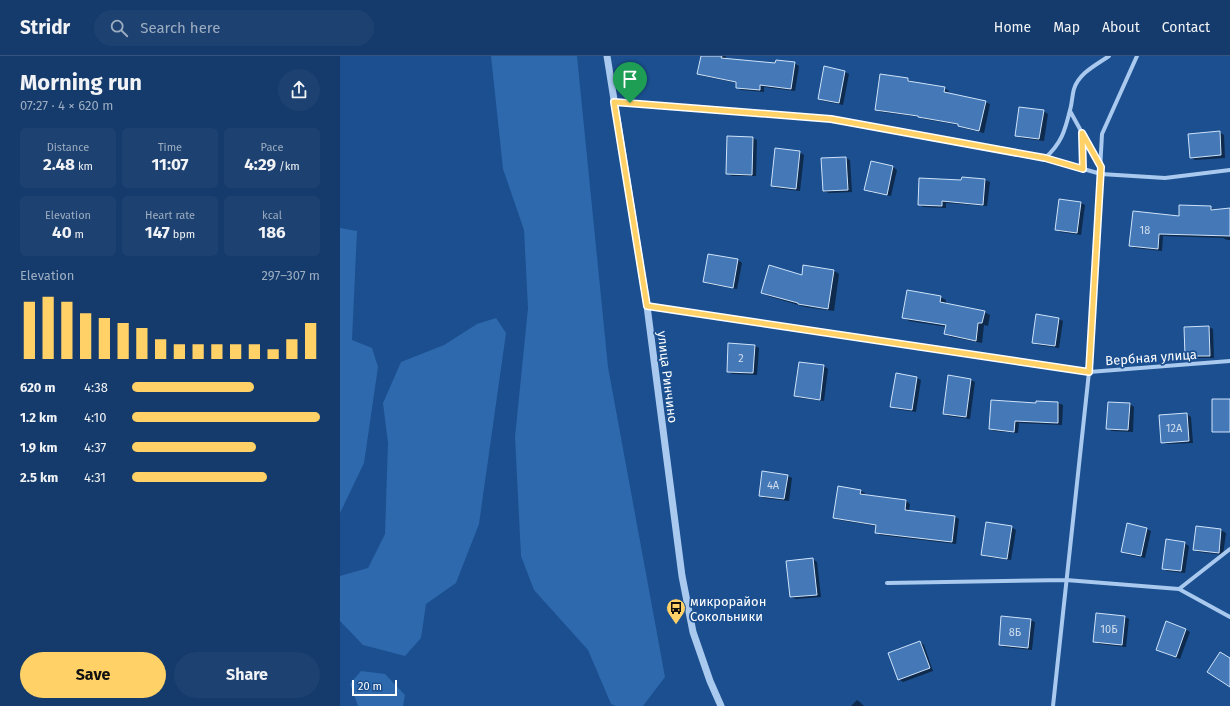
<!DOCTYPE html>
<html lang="en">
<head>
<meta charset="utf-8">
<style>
	body { margin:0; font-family:"Fira Sans",sans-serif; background:#1d4271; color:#f1f3f6; height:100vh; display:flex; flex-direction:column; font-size:15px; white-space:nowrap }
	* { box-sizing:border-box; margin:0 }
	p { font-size:13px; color:#9dadc1 }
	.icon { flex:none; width:22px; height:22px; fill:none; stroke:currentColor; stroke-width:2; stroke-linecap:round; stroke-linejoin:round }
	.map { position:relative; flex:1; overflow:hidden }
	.panel { display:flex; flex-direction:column; background:#143b6b; width:340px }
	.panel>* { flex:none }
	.scale { position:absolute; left:12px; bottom:10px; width:45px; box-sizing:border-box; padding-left:4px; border:2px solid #fff; border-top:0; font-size:11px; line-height:14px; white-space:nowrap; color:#fff; -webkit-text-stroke:3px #1b4f8f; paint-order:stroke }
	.pin { position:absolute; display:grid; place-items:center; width:34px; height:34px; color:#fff; margin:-41px -17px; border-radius:50% 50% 50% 0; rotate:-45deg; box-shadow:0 0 4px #0007 }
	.pin .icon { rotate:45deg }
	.round { display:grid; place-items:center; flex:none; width:42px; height:42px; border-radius:21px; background:#1d4271 }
	.headline { display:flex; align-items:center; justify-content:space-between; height:68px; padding:0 20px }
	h1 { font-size:22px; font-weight:700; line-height:30px }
	.figures { display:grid; grid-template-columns:repeat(3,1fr); gap:6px; height:68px; padding:4px 20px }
	.figures div { display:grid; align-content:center; border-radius:6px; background:#1d4271; text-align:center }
	.figures b { font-size:17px; font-weight:700 }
	.figures small { font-size:11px; font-weight:400 }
	.figures p { font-size:11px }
	.chart { height:112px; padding:8px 20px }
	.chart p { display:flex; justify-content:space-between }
	.chart svg { width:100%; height:72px; margin-top:4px; stroke:#ffd166; stroke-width:6 }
	.button { display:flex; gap:8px; margin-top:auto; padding:8px 20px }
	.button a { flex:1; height:46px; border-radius:24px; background:#ffd166; color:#111; font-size:16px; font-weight:700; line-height:46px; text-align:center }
	.button a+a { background:#1d4271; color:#f1f3f6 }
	ul { padding:0 20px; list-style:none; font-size:13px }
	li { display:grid; grid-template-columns:64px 48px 1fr; align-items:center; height:30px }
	li i { height:10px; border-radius:5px; background:#ffd166 }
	header { display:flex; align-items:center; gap:24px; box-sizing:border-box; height:56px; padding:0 20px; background:#143b6b; border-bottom:1px solid #33557e }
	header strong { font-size:19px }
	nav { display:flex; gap:22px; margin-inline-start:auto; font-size:14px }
	.search { width:280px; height:36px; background:#1d4271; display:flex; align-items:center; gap:10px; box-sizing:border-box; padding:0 14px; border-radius:22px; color:#9dadc1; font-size:15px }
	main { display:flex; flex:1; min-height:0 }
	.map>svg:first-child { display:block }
	.green { fill:#2e69ad }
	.shadow { fill:#0007 }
	.building { fill:#4478b7; stroke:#cfe3fa }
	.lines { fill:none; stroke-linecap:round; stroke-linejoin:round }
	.minor { stroke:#a9c9ee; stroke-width:4 }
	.tertiary { stroke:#a9c9ee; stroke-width:7 }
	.route-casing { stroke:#fff; stroke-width:8 }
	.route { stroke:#ffd166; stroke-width:5 }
	.labels { text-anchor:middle; stroke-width:3.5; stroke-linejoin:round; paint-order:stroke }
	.number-label { font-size:11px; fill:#d0dded }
	.street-label { font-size:13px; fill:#fff; stroke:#1b4f8f }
	.poi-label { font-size:13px; fill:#fff; stroke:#1b4f8f; text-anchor:start }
</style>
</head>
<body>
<header>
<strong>Stridr</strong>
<div class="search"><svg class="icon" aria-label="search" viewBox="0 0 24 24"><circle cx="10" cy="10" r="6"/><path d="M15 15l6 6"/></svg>Search here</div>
<nav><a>Home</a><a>Map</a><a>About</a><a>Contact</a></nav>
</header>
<main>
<section class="panel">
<div class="headline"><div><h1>Morning run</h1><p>07:27 · 4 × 620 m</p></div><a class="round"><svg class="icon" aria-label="share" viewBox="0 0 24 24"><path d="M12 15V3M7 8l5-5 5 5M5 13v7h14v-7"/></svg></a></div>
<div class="figures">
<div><p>Distance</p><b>2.48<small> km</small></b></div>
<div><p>Time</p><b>11:07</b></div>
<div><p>Pace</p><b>4:29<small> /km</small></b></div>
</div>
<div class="figures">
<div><p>Elevation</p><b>40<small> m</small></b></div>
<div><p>Heart rate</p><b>147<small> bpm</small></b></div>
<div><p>kcal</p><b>186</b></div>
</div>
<div class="chart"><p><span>Elevation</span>297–307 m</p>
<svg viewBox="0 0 160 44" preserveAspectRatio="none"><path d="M5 44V9M15 44V6M25 44V9M35 44V16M45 44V19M55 44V22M65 44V25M75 44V32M85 44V35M95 44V35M105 44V35M115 44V35M125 44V35M135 44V38M145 44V32M155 44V22"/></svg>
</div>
<ul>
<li><b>620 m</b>4:38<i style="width:65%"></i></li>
<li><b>1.2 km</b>4:10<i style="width:100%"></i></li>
<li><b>1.9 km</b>4:37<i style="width:66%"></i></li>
<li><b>2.5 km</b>4:31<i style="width:72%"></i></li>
</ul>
<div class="button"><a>Save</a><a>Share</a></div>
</section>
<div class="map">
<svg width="890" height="650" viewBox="0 0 890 650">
	<rect width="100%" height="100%" fill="#1b4f8f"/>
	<!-- green -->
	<path class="green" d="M151 0H237L268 311 325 621 303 650H276L271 648 248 594 194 534 181 500 175 381 188 252 184 174 163 113Z
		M0 172 17 175 12 284 32 292 38 311 24 407 0 457Z
		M156 262 166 277 139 468 116 527 86 548 81 582 65 600 23 589 0 565V520L28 512 45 478 48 387 43 347 61 306 104 289 137 268Z
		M21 615 45 618 65 639 63 650H18L10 628Z"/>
	<!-- shadow -->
	<path class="shadow" d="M362 0H386V3L436 8 454 7 459 10 455 35 424 31V36L401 34 397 31V27L363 20 358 18Z
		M485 12 505 16 509 18 503 49 483 45 479 43Z
		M568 23 572 26V27L604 32 609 35 608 38 645 46 650 48 644 77 623 72 619 69 583 63 580 61 541 56 536 54Z
		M703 55 708 58 704 85 681 82 676 79Z
		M879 76 884 79 885 102 855 104 851 101Z
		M413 82 417 84 416 120H392L387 117Z
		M459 96 464 99 460 135 436 132 432 130Z
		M506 102 510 104 512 136 489 137 484 135Z
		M531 107 553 111 557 114 551 140 530 136 526 133Z
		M623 122 645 124 650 126 647 150 606 147V152L583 151 579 148 622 125Z
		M741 147 745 149 741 179 720 176 716 173Z
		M870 151 875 154 890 153V184H887L883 182 823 180 822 195 795 192 790 190Z
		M398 204 402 207 397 233 368 228 364 226Z
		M493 214 499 218 494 255 465 251 428 240 422 236 463 220Z
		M600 241 606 244V248L644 256 650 259 648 270 644 269 642 287 611 281 605 278 607 271 569 265 564 261Z
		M719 263 723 265 719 292 698 289 693 286Z
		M869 271 873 273 874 302H850L846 300Z
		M415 290 419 292 417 319 392 318 388 315Z
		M484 310 488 313 484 345 460 342 456 340Z
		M577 322 581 324 576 356 556 353 551 350Z
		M631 324 635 326 630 363 608 360 604 358Z
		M697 346 718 347 723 349 722 369 679 367 678 377 654 375 650 373 697 348Z
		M769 347 790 348 794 351 793 376 772 375 767 372Z
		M847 358 851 361 853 387 827 388 822 386 820 360Z
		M448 420 452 422 449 445 424 442 420 439Z
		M521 435 525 437V440L566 445 570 448 569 455 615 461 619 463 616 488 540 479 536 476V470L499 464 494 462Z
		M671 471 676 474 671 504 647 501 642 498Z
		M857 471 881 474 886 477 883 499 859 496 854 494Z
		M807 473 811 475 805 502 786 498 782 495Z
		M844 487 849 490 845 517 827 515 823 512Z
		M473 503 477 506 481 541 456 543 451 541Z
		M785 561 789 563 786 591 759 588 754 585Z
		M690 564 695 566 692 594 664 591 660 589Z
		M845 573 850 576 840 603 821 596Z
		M580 586 584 589 593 615 563 626 558 623Z
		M517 644 521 647 524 650H511Z"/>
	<!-- building -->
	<path class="building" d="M361 0H382L381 2 435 7 436 4 455 6 451 33 420 29V34L396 32V26L357 18Z
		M484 10 505 15 499 47 478 43Z
		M540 18 568 22V25L605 31 604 36 646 45 639 75 618 70V68L578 61V60L535 54Z
		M679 51 704 54 699 83 675 80Z
		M880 75 881 99 850 102 848 78Z
		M387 80 413 81 412 119 386 118Z
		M435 92 460 95 456 133 431 130Z
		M506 101 508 134 483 135 481 102Z
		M531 105 553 110 547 139 524 134Z
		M622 121 645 123 643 149 602 145V150L578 149 579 122 621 124Z
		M719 143 741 146 737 177 715 174Z
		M839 149 871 150V154L890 152V180L819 178 818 193 789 190 793 155 839 160Z
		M368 198 398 203 393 232 363 226Z
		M429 209 462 219 463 209 494 214 488 253 458 248V247L421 237Z
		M567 234 601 240 600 246 645 255 642 267H638L636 285 604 278 606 269 562 262Z
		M696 258 719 262 715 290 692 287Z
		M869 270 870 300H845L844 271Z
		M388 287 415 289 413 317 387 316Z
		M459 306 484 309 480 344 454 340Z
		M556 317 577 321 572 354 550 351Z
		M608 319 631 323 626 361 603 358Z
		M872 343H890V376H872Z
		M651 344 696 347V345L718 346V367L675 365 674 376 649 373Z
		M768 346 790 347 788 374 766 373Z
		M847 357 849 385 821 387 819 359Z
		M422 415 448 419 444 443 419 440Z
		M498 430 521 434 520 438 566 444 565 454 615 460 612 486 535 477 536 469 493 462Z
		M646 466 672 470 667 503 641 499Z
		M787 467 807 472 801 500 781 496Z
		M856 470 881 473 879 497 853 494Z
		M826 483 845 486 841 515 822 513Z
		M473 502 477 539 450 541 446 505Z
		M756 557 785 560 782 589 753 586Z
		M661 560 691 563 688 592 659 589Z
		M826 565 846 573 836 601 816 594Z
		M580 585 590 612 558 624 548 597Z
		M880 596 890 602V631L867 616Z"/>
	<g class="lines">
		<!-- minor -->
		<path class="minor" d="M274 46 491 63 705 102 761 118 825 122 890 114
			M730 55 761 111
			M742 79 743 113
			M705 102C721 88 725 75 730 54 732 48 732 40 734 33 739 17 756 9 769 0
			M307 250 749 316 890 305
			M547 527 726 524 839 533 890 493
			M839 533 890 561
			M713 650 749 316 762 78 797 0"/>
		<!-- tertiary -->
		<path class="tertiary" d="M267 0 307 250 342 520 353 576 370 625 381 650"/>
	</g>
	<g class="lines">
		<!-- route casing -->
		<g class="route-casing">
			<path id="route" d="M274 46 491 63 705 102 743 113 742 77 761 111 749 316 307 250Z"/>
		</g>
		<!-- route -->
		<use href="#route" class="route"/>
	</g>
	<!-- icons -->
	<defs>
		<g id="bus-pin" transform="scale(1)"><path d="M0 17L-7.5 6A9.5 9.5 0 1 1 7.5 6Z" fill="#ffd166" stroke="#1b4f8f"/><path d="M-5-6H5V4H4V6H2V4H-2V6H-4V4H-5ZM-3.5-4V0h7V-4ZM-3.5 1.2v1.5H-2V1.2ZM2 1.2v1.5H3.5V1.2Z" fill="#111"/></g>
	</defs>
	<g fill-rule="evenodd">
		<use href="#bus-pin" x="336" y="552"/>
	</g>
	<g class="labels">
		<!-- number labels -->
		<g class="number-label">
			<text x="805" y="178">18</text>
			<text x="401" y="306">2</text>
			<text x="834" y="376">12А</text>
			<text x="433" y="433">4А</text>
			<text x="769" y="577">10Б</text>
			<text x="675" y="580">8Б</text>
		</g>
		<!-- street labels -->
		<g class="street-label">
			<text transform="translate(811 301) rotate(-4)" y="5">Вербная улица</text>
			<text transform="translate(328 321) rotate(83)" y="5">улица Ринчино</text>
		</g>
		<!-- poi labels -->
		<g class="poi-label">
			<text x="350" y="550">микрорайон<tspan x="350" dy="15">Сокольники</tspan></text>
		</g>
	</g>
</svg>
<div class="scale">20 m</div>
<div class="pin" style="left:290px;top:47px;background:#1e9e55"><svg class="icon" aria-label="arrive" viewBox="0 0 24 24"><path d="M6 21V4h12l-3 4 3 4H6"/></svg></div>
</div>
</main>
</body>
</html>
